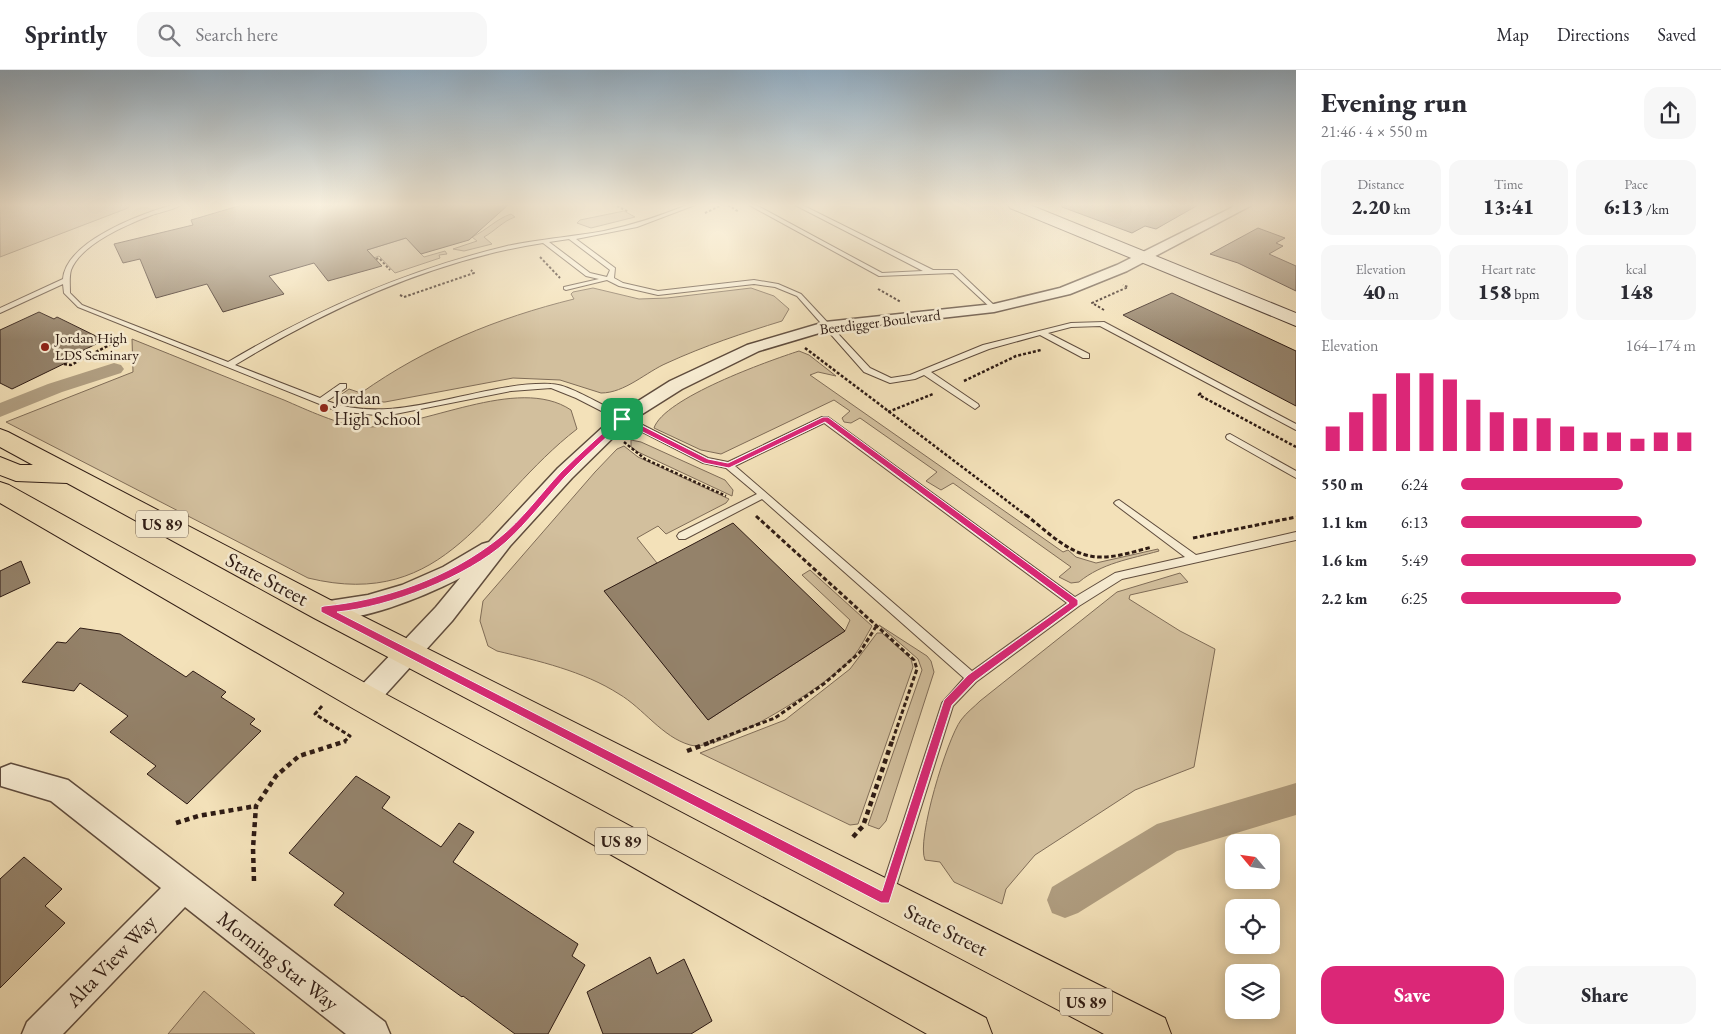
<!DOCTYPE html>
<html lang="en">
<head>
<meta charset="utf-8">
<style>
	body { margin:0; font-family:"EB Garamond",serif; background:#f7f7f7; color:#2b2b33; height:100vh; display:flex; flex-direction:column; font-size:19px; white-space:nowrap }
	* { box-sizing:border-box; margin:0 }
	p { font-size:16px; color:#7c7c81 }
	.icon { flex:none; width:28px; height:28px; fill:none; stroke:currentColor; stroke-width:2; stroke-linecap:round; stroke-linejoin:round }
	.map { position:relative; flex:1; overflow:hidden }
	.side { display:flex; flex-direction:column; background:#fff; width:425px }
	.side>* { flex:none }
	.needle { width:32px; rotate:299deg }
	.controls { position:absolute; left:1225px; top:764px; display:grid; gap:10px }
	.controls a { display:grid; place-items:center; width:55px; height:55px; border-radius:10px; background:#fff; box-shadow:0 2px 12px #0003; font-size:25px }
	.pin { position:absolute; display:grid; place-items:center; width:42px; height:42px; color:#fff; margin:-21px; border-radius:10px; box-shadow:0 2px 8px #0006 }
	.round { display:grid; place-items:center; flex:none; width:52px; height:52px; border-radius:15px; background:#f7f7f7 }
	.summary { display:flex; align-items:center; justify-content:space-between; height:85px; padding:0 25px }
	h1 { font-size:28px; font-weight:800; line-height:38px }
	.figures { display:grid; grid-template-columns:repeat(3,1fr); gap:8px; height:85px; padding:5px 25px }
	.figures div { display:grid; align-content:center; border-radius:12px; background:#f7f7f7; text-align:center }
	.figures b { font-size:21px; font-weight:800 }
	.figures small { font-size:14px; font-weight:400 }
	.figures p { font-size:14px }
	.chart { height:140px; padding:10px 25px }
	.chart p { display:flex; justify-content:space-between }
	.chart svg { width:100%; height:90px; margin-top:5px; stroke:#db2777; stroke-width:6 }
	.primary-button { display:flex; gap:10px; margin-top:auto; padding:10px 25px }
	.primary-button a { flex:1; height:58px; border-radius:15px; background:#db2777; color:#fff; font-size:20px; font-weight:800; line-height:58px; text-align:center }
	.primary-button a+a { background:#f7f7f7; color:#2b2b33 }
	ul { padding:0 25px; list-style:none; font-size:16px }
	li { display:grid; grid-template-columns:80px 60px 1fr; align-items:center; height:38px }
	li i { height:12px; border-radius:6px; background:#db2777 }
	header { display:flex; align-items:center; gap:30px; box-sizing:border-box; height:70px; padding:0 25px; background:#fff; border-bottom:1px solid #e1e1e2 }
	header strong { font-size:24px }
	nav { display:flex; gap:28px; margin-inline-start:auto; font-size:18px }
	.search { width:350px; height:45px; background:#f7f7f7; display:flex; align-items:center; gap:12px; box-sizing:border-box; padding:0 18px; border-radius:15px; color:#7c7c81; font-size:19px }
	main { display:flex; flex:1; min-height:0 }
	.map>svg:first-child { display:block }
	.green { fill:#d2bf9d; stroke:#806d58 }
	.lines { fill:none; stroke-linecap:round; stroke-linejoin:round }
	.canal { fill:#b09e81; fill-rule:evenodd }
	.building { fill:#94826a; stroke:#2e1b14 }
	.service-casing { stroke:#5f4c3d; stroke-width:2 }
	.minor-casing { stroke:#5f4c3d; stroke-width:3 }
	.secondary-casing { stroke:#2e1b14; stroke-width:2 }
	.primary-casing { stroke:#2e1b14; stroke-width:2 }
	.path-far3 { stroke:#2e1b14; stroke-width:2; stroke-dasharray:2.5 2; stroke-linecap:butt }
	.path-far2 { stroke:#2e1b14; stroke-width:2.5; stroke-dasharray:3 2; stroke-linecap:butt }
	.path-far1 { stroke:#2e1b14; stroke-width:3; stroke-dasharray:4.5 2.5; stroke-linecap:butt }
	.path { stroke:#2e1b14; stroke-width:4.5; stroke-dasharray:5 4; stroke-linecap:butt }
	.service { fill:#f7ecd2; fill-rule:evenodd }
	.minor { fill:#f7ecd2; fill-rule:evenodd }
	.secondary { fill:#f7ecd2; fill-rule:evenodd }
	.primary { fill:#f3e1b9; fill-rule:evenodd }
	.route { fill:#db2777; stroke:#fff; fill-rule:evenodd }
	.poi-dot { fill:#8f2418; stroke:#f7ecd2; stroke-width:2 }
	.labels { text-anchor:middle; stroke-width:5; stroke-linejoin:round; paint-order:stroke }
	.far-street-label { font-size:15px; fill:#2e1b14; stroke:#f7ecd2 }
	.far-poi-label { font-size:15px; fill:#2e1b14; stroke:#f7ecd2; text-anchor:start }
	.shield { fill:#f7ecd2; stroke:#6a5a4d; stroke-width:1 }
	.shield-label { font-size:16px; font-weight:bold; fill:#2e1b14 }
	.poi-label { font-size:18px; fill:#2e1b14; stroke:#f7ecd2; text-anchor:start }
	.near-street-label { font-size:21px; fill:#2e1b14; stroke:#f7ecd2 }
</style>
</head>
<body>
<header>
<strong>Sprintly</strong>
<div class="search"><svg class="icon" aria-label="search" viewBox="0 0 24 24"><circle cx="10" cy="10" r="6"/><path d="M15 15l6 6"/></svg>Search here</div>
<nav><a>Map</a><a>Directions</a><a>Saved</a></nav>
</header>
<main>
<div class="map">
<svg width="1296" height="964" viewBox="0 0 1296 964">
	<rect width="100%" height="100%" fill="#f3e1b9"/>
	<filter id="stains"><feTurbulence type="fractalNoise" baseFrequency=".004" numOctaves="4"/><feColorMatrix values="0 0 0 0 .2 0 0 0 0 .09 0 0 0 0 .02 0 0 0 .5 -.17"/></filter>
	<radialGradient id="worn" r=".72"><stop offset=".6" stop-color="#630" stop-opacity="0"/><stop offset="1" stop-color="#630" stop-opacity=".3"/></radialGradient>
	<!-- green -->
	<path class="green" d="M0 135H130L128 138 0 187Z
		M624 141 635 147 591 158 577 153 580 150Z
		M511 144 515 147C503 151 495 161 484 167L492 174 464 181 453 179 477 171 472 167C487 160 496 149 511 144Z
		M406 168 424 187 445 181 447 184 439 185 440 188 395 203 379 186 374 188 367 180Z
		M593 218 639 229 667 228 751 218 774 226 789 239 782 251C743 263 704 276 667 293 646 302 625 323 601 323L560 310 513 308 385 332H364L342 324 349 319 361 323C426 277 497 248 574 229L571 224 573 222Z
		M132 269C182 289 233 310 284 330 305 339 341 356 363 357 423 359 517 304 571 340L577 359C485 430 447 542 308 508L6 352 133 302Z
		M799 281 809 285 836 306 818 302 810 305 1063 482 1068 480 1076 487 1096 493 1158 479 1159 481C1130 489 1102 493 1079 512L1071 513 1059 507 1071 497 953 413 941 420 926 411 937 402 860 348 851 353 844 352 842 348 850 341 834 330 721 384 701 380 654 358C664 328 768 291 799 281Z
		M631 370 641 372 725 410 733 420 732 426 638 382 631 377Z
		M624 376 638 387 729 429 726 433 666 464 658 456 637 468 657 493 605 521 708 650 845 561 850 550 802 505 810 500 872 556C866 566 861 577 854 586 834 611 720 684 690 675 662 667 643 638 619 624 583 601 539 591 497 581L488 576 480 551 483 531 595 402 617 379Z
		M1180 503 1188 512 1130 525 1129 529 1180 561 1215 579 1194 697 1135 720 1035 785 1006 819 1002 834 954 812 940 792 925 790C916 770 947 669 961 650 966 643 974 637 980 631L1117 522Z
		M879 555 927 586 931 591 934 602 886 751 879 759 868 755 922 600 918 589Z
		M877 563H882L911 589 913 597 858 754 850 755 700 683 785 650 850 599Z
		M204 921 255 964H168Z"/>
	<g class="lines">
		<!-- canal -->
		<path class="canal" d="M114 293 121 295 124 299 121 303 62 322 0 347V333L48 314Z
			M1296 713V745L1177 781 1078 843 1065 848 1052 843 1047 830 1052 817 1157 754Z"/>
	</g>
	<!-- building -->
	<path class="building" d="M242 135H508L469 170 421 184 406 168 367 180 382 196 328 211 314 193 269 206 284 224 223 242 207 214 156 228 140 189 123 193 114 174 193 155 191 150Z
		M1062 135H1198L1156 159 1145 156 1132 163 1062 137Z
		M1258 158 1285 168 1276 173 1283 176 1269 184 1296 196V221L1238 193 1210 184Z
		M1172 223 1296 281V336L1123 245Z
		M39 242 54 249 57 247 104 270 76 284 80 286 12 319 0 313V260Z
		M733 453 845 561 708 650 604 521Z
		M21 491 30 513 0 527V501Z
		M80 558 120 564 186 607 193 601 226 622 221 627 255 649 250 654 261 661 187 734 147 704 156 696 110 662 128 646 80 613 74 621 22 612 57 572 66 573Z
		M356 706 390 727 382 738 441 777 459 753 474 762 453 792 578 874 572 886 585 895 548 964H515L463 926 462 927 334 835 344 823 289 783Z
		M24 787 62 819 45 836 65 853 0 918V809Z
		M650 887 657 904 684 889 712 951 691 964H603L587 922Z"/>
	<g class="lines">
		<!-- service casing -->
		<g class="service-casing">
			<path id="service" d="M172 135H181C173 140 161 142 152 145 128 154 81 174 71 200 69 207 70 215 70 223L82 235 228 292C316 240 407 200 507 176 539 169 572 167 604 161 633 155 660 146 687 135H695L637 157 576 169 615 198 614 208 623 213 658 221 754 210 778 214 801 224 870 298 891 308 910 305 983 275 1071 253 1104 252 1296 354V360L1100 256 1071 257 1048 263 1089 284V288H1083L1040 265 989 279 931 302 978 334 979 336 975 339 924 305 915 309 890 313 864 302 797 226 775 217 754 214 658 225 619 216 607 210 566 220 564 219V217L599 209 586 206 543 173C433 190 329 238 235 295L320 328 340 314H346V318L327 331C396 358 479 311 551 314 566 314 593 330 607 337 641 354 674 371 708 388L728 392 822 347H828L1075 527 1115 503 1185 487 1116 435 1114 433 1116 431 1119 430 1196 485 1296 462V470L1122 509 1079 536 976 612 953 636 894 823 892 828 887 830 882 828 880 823 942 633 964 608 762 429 685 469H679L677 466 679 463 757 424 726 398 703 393 576 328 551 318 511 321 385 346 337 341 78 237 64 223 63 214 0 243V238L63 209C66 171 141 144 172 135ZM569 169 610 200 607 207 590 203 549 172ZM824 353 1067 533 972 601 735 396Z
				M749 135H756L882 203 923 201 795 135H802L933 200H957L997 238 992 239 953 203 879 206Z
				M1230 364 1296 401V408L1227 369 1226 367 1227 365Z"/>
		</g>
		<!-- minor casing -->
		<g class="minor-casing">
			<path id="minor" d="M1237 135H1252L1127 201 1070 224 994 242 826 261 759 281 682 319 628 353 572 408 510 476 452 551 374 637 365 640 356 637 352 629 356 621 436 537 460 508C428 525 350 558 316 547L313 540 316 533 368 525 402 515 443 497 482 474 489 472 558 398 616 345 670 311 747 275 825 252 994 234 1060 218 1117 195Z
				M11 694 68 710 385 952 390 964H346L185 837 63 964H22L27 952 161 818 51 731 1 716V698Z"/>
		</g>
		<!-- secondary casing -->
		<g class="secondary-casing">
			<path id="secondary" d="M1008 135H1030L1296 243V256L1010 138Z"/>
		</g>
		<!-- primary casing -->
		<g class="primary-casing">
			<path id="primary" d="M0 359 8 362 334 532 1165 948 1171 964H1104L314 548 67 413 16 411 0 405V387L20 395H33L0 377Z
				M0 412 9 415 376 619 986 948 992 964H927L354 639 0 433Z"/>
		</g>
		<!-- path-far3 -->
		<path class="path-far3" d="M728 135 739 142
			M617 136 629 142
			M705 143 722 135
			M540 187 560 208
			M376 189 379 188 390 200
			M878 219 901 232
			M400 225 404 227 474 203 471 200
			M1104 240 1092 233 1128 217 1123 215
			M116 271 122 268"/>
		<!-- path-far2 -->
		<path class="path-far2" d="M805 278 1027 446
			M64 294 71 295 119 270
			M964 311 1016 286 1041 280
			M1201 323 1199 325 1296 377
			M888 342 933 324
			M624 372 645 389 726 426"/>
		<!-- path-far1 -->
		<path class="path-far1" d="M1026 445C1048 462 1072 488 1102 487 1119 487 1136 481 1152 477
			M756 446 914 590 917 599 892 672
			M1193 468 1296 447
			M322 636 315 644 350 666 344 672
			M710 672 775 648 825 613 860 582 877 555"/>
		<!-- path -->
		<path class="path" d="M687 681 714 671
			M176 753 198 746 256 736
			M853 767 863 756 892 671
			M254 811 253 778 256 736 276 706 299 686 346 671"/>
		<!-- service -->
		<use href="#service" class="service"/>
		<!-- minor -->
		<use href="#minor" class="minor"/>
		<!-- secondary -->
		<use href="#secondary" class="secondary"/>
		<!-- primary -->
		<use href="#primary" class="primary"/>
	</g>
	<!-- sky -->
	<linearGradient id="sky" x2="0" y2="1"><stop stop-color="#91abbf"/><stop offset="0.5" stop-color="#faf2e0"/><stop offset="1" stop-color="#faf2e0" stop-opacity="0"/></linearGradient>
	<rect width="1296" height="270" fill="url(#sky)"/>
	<!-- route -->
	<path class="route" d="M620 347H625L708 389 728 393 823 347H828L1078 530V535L975 611 952 635 889 833H881L321 542V537L324 536C386 530 450 507 499 468 522 450 541 423 561 402 580 383 600 366 620 347ZM623 352 704 393 729 398 825 352 1069 533 968 605 944 630 882 821 337 542C389 537 467 507 506 472 528 452 546 428 565 407 583 388 604 370 623 352Z"/>
	<!-- markers -->
	<g class="poi-dot">
		<circle cx="45" cy="277" r="5"/>
		<circle cx="324" cy="338" r="5"/>
	</g>
	<g class="labels">
		<!-- far-street labels -->
		<g class="far-street-label">
			<text transform="translate(880 252) rotate(-7)" y="5">Beetdigger Boulevard</text>
		</g>
		<!-- far-poi labels -->
		<g class="far-poi-label">
			<text x="55" y="273">Jordan High<tspan x="55" dy="17">LDS Seminary</tspan></text>
		</g>
		<!-- shield labels -->
		<g class="shield">
			<rect x="136" y="440.5" width="52" height="27" rx="4"/>
			<rect x="595" y="757.5" width="52" height="27" rx="4"/>
			<rect x="1060" y="918.5" width="52" height="27" rx="4"/>
		</g>
		<g class="shield-label">
			<text x="162" y="460">US 89</text>
			<text x="621" y="777">US 89</text>
			<text x="1086" y="938">US 89</text>
		</g>
		<!-- poi labels -->
		<g class="poi-label">
			<text x="334" y="334">Jordan<tspan x="334" dy="21">High School</tspan></text>
		</g>
		<!-- near-street labels -->
		<g class="near-street-label">
			<text transform="translate(267 509) rotate(28)" y="7">State Street</text>
			<text transform="translate(946 860) rotate(27)" y="7">State Street</text>
			<text transform="translate(111 891) rotate(-46)" y="7">Alta View Way</text>
			<text transform="translate(278 891) rotate(38)" y="7">Morning Star Way</text>
		</g>
	</g>
	<rect width="100%" height="100%" filter="url(#stains)"/>
	<rect width="100%" height="100%" fill="url(#worn)"/>
</svg>
<div class="controls">
<a><svg class="needle" viewBox="-14 -14 28 28"><path d="M0-13l5 13h-10z" fill="#e53935"/><path d="M0 13l5-13h-10z" fill="#7c7c81"/></svg></a>
<a><svg class="icon" aria-label="locate" viewBox="0 0 24 24"><circle cx="12" cy="12" r="6"/><path d="M12 2v4M12 18v4M2 12h4M18 12h4"/></svg></a>
<a><svg class="icon" aria-label="layers" viewBox="0 0 24 24"><path d="M12 4l9 5-9 5-9-5zM3 14l9 5 9-5"/></svg></a>
</div>
<div class="pin" style="left:622px;top:349px;background:#1e9e55"><svg class="icon" aria-label="arrive" viewBox="0 0 24 24"><path d="M6 21V4h12l-3 4 3 4H6"/></svg></div>
</div>
<section class="side">
<div class="summary"><div><h1>Evening run</h1><p>21:46 · 4 × 550 m</p></div><a class="round"><svg class="icon" aria-label="share" viewBox="0 0 24 24"><path d="M12 15V3M7 8l5-5 5 5M5 13v7h14v-7"/></svg></a></div>
<div class="figures">
<div><p>Distance</p><b>2.20<small> km</small></b></div>
<div><p>Time</p><b>13:41</b></div>
<div><p>Pace</p><b>6:13<small> /km</small></b></div>
</div>
<div class="figures">
<div><p>Elevation</p><b>40<small> m</small></b></div>
<div><p>Heart rate</p><b>158<small> bpm</small></b></div>
<div><p>kcal</p><b>148</b></div>
</div>
<div class="chart"><p><span>Elevation</span>164–174 m</p>
<svg viewBox="0 0 160 44" preserveAspectRatio="none"><path d="M5 44V32M15 44V25M25 44V16M35 44V6M45 44V6M55 44V9M65 44V19M75 44V25M85 44V28M95 44V28M105 44V32M115 44V35M125 44V35M135 44V38M145 44V35M155 44V35"/></svg>
</div>
<ul>
<li><b>550 m</b>6:24<i style="width:69%"></i></li>
<li><b>1.1 km</b>6:13<i style="width:77%"></i></li>
<li><b>1.6 km</b>5:49<i style="width:100%"></i></li>
<li><b>2.2 km</b>6:25<i style="width:68%"></i></li>
</ul>
<div class="primary-button"><a>Save</a><a>Share</a></div>
</section>
</main>
</body>
</html>
